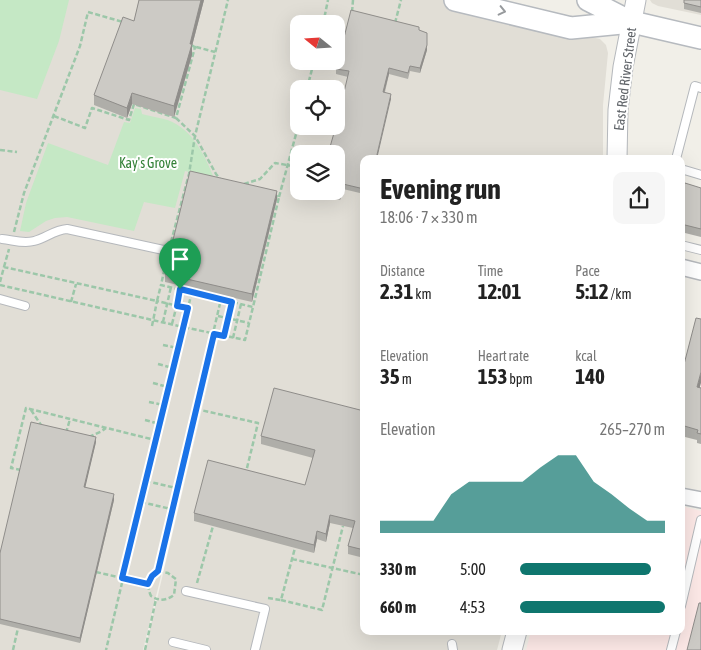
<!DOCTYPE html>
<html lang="en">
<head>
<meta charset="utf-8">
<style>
	body { margin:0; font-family:"Asap Condensed",sans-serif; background:#f6f6f6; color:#222; height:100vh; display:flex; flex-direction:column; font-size:19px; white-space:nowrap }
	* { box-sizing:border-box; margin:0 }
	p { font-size:16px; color:#767676 }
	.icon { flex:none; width:28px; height:28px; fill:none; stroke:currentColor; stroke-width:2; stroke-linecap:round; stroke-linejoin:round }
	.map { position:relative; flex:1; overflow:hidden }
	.panel { position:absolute; left:360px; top:155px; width:325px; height:480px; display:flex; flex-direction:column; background:#fff; border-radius:10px; box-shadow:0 5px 20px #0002 }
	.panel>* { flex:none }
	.needle { width:32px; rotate:288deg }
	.fabs { position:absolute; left:290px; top:15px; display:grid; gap:10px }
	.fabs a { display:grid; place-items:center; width:55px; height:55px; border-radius:10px; background:#fff; box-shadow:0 5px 20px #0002; font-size:25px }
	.pin { position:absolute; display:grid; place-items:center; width:42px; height:42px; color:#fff; margin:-51px -21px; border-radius:50% 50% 50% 0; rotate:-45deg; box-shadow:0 0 5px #0007 }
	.pin .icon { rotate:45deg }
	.round { display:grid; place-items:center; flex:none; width:52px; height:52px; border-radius:10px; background:#f6f6f6 }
	.summary { display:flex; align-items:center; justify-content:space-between; height:85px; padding:0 20px }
	h1 { font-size:28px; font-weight:700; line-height:38px }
	.figures { display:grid; grid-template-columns:repeat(3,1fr); gap:8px; height:85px; padding:5px 20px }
	.figures div { display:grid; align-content:center }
	.figures b { font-size:21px; font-weight:700 }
	.figures small { font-size:14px; font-weight:400 }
	.figures p { font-size:14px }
	.chart { height:140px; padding:10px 20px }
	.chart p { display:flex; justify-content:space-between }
	.chart svg { width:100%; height:90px; margin-top:5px; fill:#0f766e; opacity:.7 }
	ul { padding:0 20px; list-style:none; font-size:16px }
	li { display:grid; grid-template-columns:80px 60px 1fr; align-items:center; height:38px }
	li i { height:12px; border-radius:6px; background:#0f766e }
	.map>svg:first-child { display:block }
	.education { fill:#e1ded6; fill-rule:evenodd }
	.medical { fill:#fce8e6 }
	.green { fill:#c5e8c5 }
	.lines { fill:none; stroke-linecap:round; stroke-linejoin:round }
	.service-casing { stroke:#b5b8bc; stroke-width:10 }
	.minor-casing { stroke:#b5b8bc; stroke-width:18 }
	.tertiary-casing { stroke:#b5b8bc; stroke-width:21 }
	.secondary-casing { stroke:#b6babf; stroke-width:24 }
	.path { stroke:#9cc7a9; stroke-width:2.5; stroke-dasharray:5 2.5; stroke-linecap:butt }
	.service { stroke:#fff; stroke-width:8 }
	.minor { stroke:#fff; stroke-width:15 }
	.tertiary { stroke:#fff; stroke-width:19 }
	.secondary { stroke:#fff; stroke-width:21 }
	.wall { fill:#afaea9 }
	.shaded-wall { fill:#8f8d8a }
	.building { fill:#cccac5; stroke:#8f8d8a }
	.oneway { stroke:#979a9d }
	.route-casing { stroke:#fff; stroke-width:10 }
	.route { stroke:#1a73e8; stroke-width:6 }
	.labels { text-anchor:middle; stroke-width:4; stroke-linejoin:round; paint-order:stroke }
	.street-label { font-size:14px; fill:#5f6368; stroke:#fff }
	.park-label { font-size:14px; fill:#348238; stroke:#fff }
</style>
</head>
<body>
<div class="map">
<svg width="701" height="650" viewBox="0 0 701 650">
	<rect width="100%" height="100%" fill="#f1efe8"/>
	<!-- education -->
	<path class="education" d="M0 0H485L482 13 600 39 606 45 608 53 603 105V159H364V631H502L497 650H145L218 341 143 650H0ZM299 24H336V61H299ZM299 89H336V126H299ZM299 154H336V191H299Z
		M650 0H701V15L658 6 652 3Z"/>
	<!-- medical -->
	<path class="medical" d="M681 506 701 511V650H526L531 631H681Z"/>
	<!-- green -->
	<path class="green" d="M0 0H69L59 41 37 99 0 90Z
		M135 108 141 109 142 114C152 117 167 118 176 124 195 135 206 158 214 178L185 171 175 208 144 202 134 231 67 217 55 218 46 221 29 232 20 231 26 203 48 143 108 165 124 122 130 123Z"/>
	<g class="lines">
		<!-- service casing -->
		<g class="service-casing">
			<path id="service" d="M676 159 695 86 701 88
				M681 169 701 175
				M2 239C13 240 23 244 34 241 46 238 54 230 67 229L168 251
				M681 245 701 250
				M0 299 25 306
				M186 591 265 609 255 650
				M681 606 701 520
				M173 642 206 650
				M452 644 453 650
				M671 650 676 631"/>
		</g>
		<!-- minor casing -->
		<g class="minor-casing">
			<path id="minor" d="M681 267 701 272
				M681 496 701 500"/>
		</g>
		<!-- tertiary casing -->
		<g class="tertiary-casing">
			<path id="tertiary" d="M617 159 618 110 623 67 636 0
				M512 650 517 631"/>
		</g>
		<!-- secondary casing -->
		<g class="secondary-casing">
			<path id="secondary" d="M455 0 571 28 632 22 701 38
				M588 0 631 22"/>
		</g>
		<!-- path -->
		<path class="path" d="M352 12 353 0
			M395 23 401 0
			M323 24 328 0
			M189 45 215 52
			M307 89 314 61
			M54 116 85 128 92 108 129 120 134 104 176 118 195 47 189 45
			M176 118 195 136 216 174 220 179
			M0 150 17 152
			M244 184 260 179 275 163 299 167
			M279 197 299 123
			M14 232 24 193 80 46 88 12 123 22
			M171 242 189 174 195 136 228 0
			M166 262 161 285 253 307 279 197 276 196
			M4 267 9 249
			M0 282 4 267 157 301 161 285
			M0 285 183 327 106 650
			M192 292 183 327 245 340 253 307
			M71 302 76 284
			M218 316 249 323
			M163 322 171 287
			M172 324 181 289
			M152 326 157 301 187 308
			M224 336 232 302
			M233 338 241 304
			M163 345 178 348
			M158 364 173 368
			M153 383 168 387
			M149 402 164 405
			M196 409 258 423 246 472
			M31 410 41 425
			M145 420 160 424
			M66 433 70 419
			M89 437 102 431 106 428
			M21 470 11 468 26 408 155 440
			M146 481 176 488
			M141 502 171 509
			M292 559 364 575
			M158 571 168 573 176 579 174 595C166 601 159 601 151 596 146 585 149 578 158 571L221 299
			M96 572 148 584
			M197 583 213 526
			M268 598 281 600 295 548
			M281 600 322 610 343 526
			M13 650 18 628
			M145 650 156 599"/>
		<!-- service -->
		<use href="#service" class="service"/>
		<!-- minor -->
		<use href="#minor" class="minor"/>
		<!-- tertiary -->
		<use href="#tertiary" class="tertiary"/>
		<!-- secondary -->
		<use href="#secondary" class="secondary"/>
	</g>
	<!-- wall -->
	<path class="wall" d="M139 0H204L192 46V55L174 117 132 104 127 118 94 105V95L134 21Z
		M701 0V13L684 9V3Z
		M419 31 427 33V50L420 73 410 71 408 79 389 74 385 92 391 99 364 159V194L343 189 340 200 321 195V191H336L341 109 348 77 336 74V69Z
		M701 188V237L681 232V196Z
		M277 199 252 302 165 282V274L173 245V240Z
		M681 376 701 388V444L697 443V440L681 436Z
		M364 411V558L348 554V546L353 528 330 523 326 542 317 539 314 553 194 521V513L305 485 313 458 261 444V436Z
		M96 442 85 487 114 500 80 643 0 624V553Z"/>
	<!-- shaded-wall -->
	<path class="shaded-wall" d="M201 0H204L192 46V55L174 117V106Z
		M427 45V50L420 73V68Z
		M389 68V74L383 97V92Z
		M132 93V104L127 118V108Z
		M391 94V99L377 159H376Z
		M343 184V189L340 200V194Z
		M277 191V199L252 302V294Z
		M701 372V383L697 397V387Z
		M96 437V442L84 493V487Z
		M114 494V500L80 643V638Z
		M330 515V523L326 542V534Z
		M317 531V539L314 553V545Z"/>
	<!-- building -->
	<path class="building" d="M139 0H201L190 44H192L174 106 132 93 127 108 94 95 123 17 134 21Z
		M684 0H701V7L684 3Z
		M351 10 419 27V30L427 33V45L420 68 410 66 408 73 389 68 383 92 391 94 376 159H364V189L343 184 340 194 328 191H336V154H328L336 126 349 71 336 69Z
		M190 171 277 191 252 294 165 274 171 248 173 245V240Z
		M685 183 701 188V229L681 224V196Z
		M696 318 701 319V372L697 387 701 388V434L697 433 698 430 681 425V376Z
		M274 388 364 411V550L348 546 355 521 330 515 326 534 317 531 314 545 194 513 208 460 305 485 315 450 261 436Z
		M31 422 96 437 84 487 114 494 80 638 0 619V553Z
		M699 603H701V650H687Z"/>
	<!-- one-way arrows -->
	<defs><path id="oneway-chevron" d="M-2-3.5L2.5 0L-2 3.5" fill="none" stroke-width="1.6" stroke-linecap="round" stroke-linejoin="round" transform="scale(1.25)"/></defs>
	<use class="oneway" href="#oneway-chevron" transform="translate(502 11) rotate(13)"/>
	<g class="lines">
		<!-- route casing -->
		<g class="route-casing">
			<path id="route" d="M180 289 232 302 224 336 214 334 158 571 152 576 148 584 122 578 188 308 177 306Z"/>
		</g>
		<!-- route -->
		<use href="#route" class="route"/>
	</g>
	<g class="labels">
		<!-- street labels -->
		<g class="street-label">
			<text transform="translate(625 79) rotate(-83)" y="5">East Red River Street</text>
		</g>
		<!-- park labels -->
		<g class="park-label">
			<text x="148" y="168">Kay's Grove</text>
		</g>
	</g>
</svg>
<div class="fabs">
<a><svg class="needle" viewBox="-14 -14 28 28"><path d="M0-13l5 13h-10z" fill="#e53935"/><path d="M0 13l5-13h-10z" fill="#767676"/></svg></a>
<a><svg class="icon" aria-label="locate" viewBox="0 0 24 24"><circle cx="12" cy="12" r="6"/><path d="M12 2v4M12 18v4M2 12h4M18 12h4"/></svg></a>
<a><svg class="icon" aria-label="layers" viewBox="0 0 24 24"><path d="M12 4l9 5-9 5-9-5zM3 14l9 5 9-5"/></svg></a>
</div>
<div class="pin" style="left:180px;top:289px;background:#1e9e55"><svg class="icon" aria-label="arrive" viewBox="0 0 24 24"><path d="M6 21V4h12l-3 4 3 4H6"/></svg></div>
<section class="panel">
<div class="summary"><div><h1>Evening run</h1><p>18:06 · 7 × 330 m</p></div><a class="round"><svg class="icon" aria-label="share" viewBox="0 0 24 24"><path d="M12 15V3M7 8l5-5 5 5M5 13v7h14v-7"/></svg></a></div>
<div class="figures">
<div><p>Distance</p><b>2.31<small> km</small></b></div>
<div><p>Time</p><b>12:01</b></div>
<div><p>Pace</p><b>5:12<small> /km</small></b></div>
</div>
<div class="figures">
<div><p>Elevation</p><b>35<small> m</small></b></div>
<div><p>Heart rate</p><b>153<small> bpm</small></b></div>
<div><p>kcal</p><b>140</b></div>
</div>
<div class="chart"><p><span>Elevation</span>265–270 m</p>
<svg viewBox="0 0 160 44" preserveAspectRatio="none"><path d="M0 44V38L10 38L20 38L30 38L40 25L50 19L60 19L70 19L80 19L90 12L100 6L110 6L120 19L130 25L140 32L150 38L160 38V44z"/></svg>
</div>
<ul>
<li><b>330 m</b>5:00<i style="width:90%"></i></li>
<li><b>660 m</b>4:53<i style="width:100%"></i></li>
</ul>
</section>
</div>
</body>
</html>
